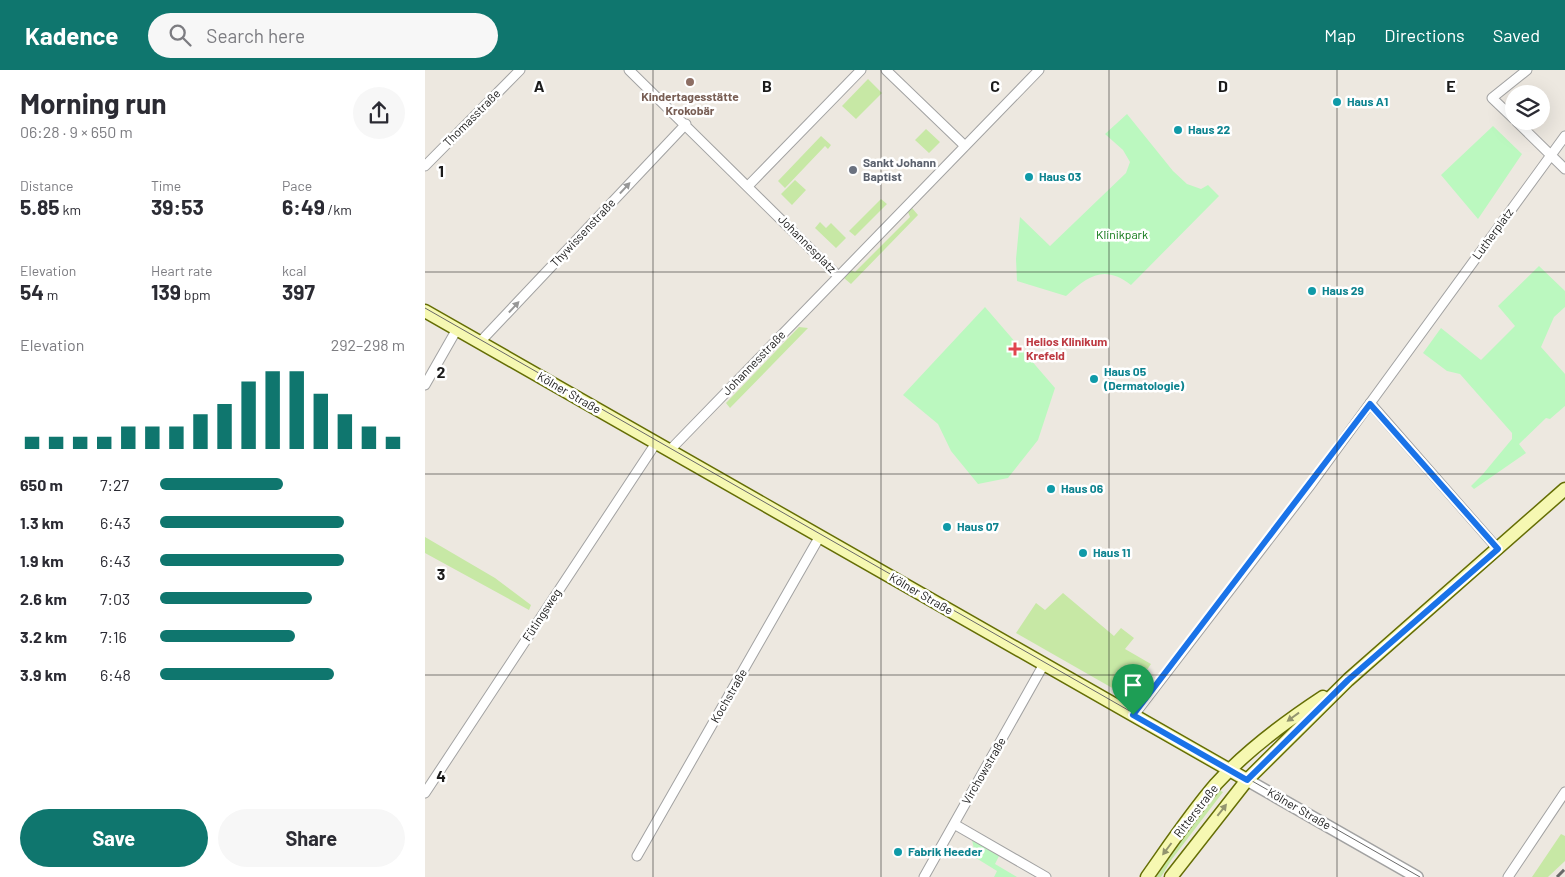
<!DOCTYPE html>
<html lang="en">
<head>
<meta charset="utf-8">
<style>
	body { margin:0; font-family:Barlow,sans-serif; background:#f7f7f7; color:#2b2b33; height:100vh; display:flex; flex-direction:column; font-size:19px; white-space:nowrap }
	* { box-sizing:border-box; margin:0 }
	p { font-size:16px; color:#7c7c81 }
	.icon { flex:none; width:28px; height:28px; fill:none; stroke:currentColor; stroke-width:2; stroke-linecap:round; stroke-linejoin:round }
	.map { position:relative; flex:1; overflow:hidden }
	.details { display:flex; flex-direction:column; background:#fff; width:425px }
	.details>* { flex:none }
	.tools { position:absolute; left:1080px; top:15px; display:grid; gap:10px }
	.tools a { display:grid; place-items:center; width:45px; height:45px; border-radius:50%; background:#fff; box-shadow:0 5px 20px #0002; font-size:25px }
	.pin { position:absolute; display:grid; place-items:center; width:42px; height:42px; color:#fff; margin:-51px -21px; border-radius:50% 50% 50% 0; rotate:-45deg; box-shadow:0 0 5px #0007 }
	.pin .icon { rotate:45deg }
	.round { display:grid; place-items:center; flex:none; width:52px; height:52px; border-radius:26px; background:#f7f7f7 }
	.headline { display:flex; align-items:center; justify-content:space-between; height:85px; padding:0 20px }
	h1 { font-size:28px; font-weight:700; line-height:38px }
	.stats { display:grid; grid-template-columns:repeat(3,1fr); gap:8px; height:85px; padding:5px 20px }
	.stats div { display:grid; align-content:center }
	.stats b { font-size:21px; font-weight:700 }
	.stats small { font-size:14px; font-weight:400 }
	.stats p { font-size:14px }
	.chart { height:140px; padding:10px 20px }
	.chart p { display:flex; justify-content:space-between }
	.chart svg { width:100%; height:90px; margin-top:5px; stroke:#0f766e; stroke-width:6 }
	.button { display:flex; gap:10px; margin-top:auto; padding:10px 20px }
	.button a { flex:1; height:58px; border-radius:30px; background:#0f766e; color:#fff; font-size:20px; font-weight:700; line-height:58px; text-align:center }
	.button a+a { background:#f7f7f7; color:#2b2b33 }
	ul { padding:0 20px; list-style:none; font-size:16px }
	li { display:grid; grid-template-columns:80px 60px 1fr; align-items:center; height:38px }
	li i { height:12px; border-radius:6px; background:#0f766e }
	header { display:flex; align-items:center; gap:30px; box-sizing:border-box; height:70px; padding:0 25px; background:#0f766e; color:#fff }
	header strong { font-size:24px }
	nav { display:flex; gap:28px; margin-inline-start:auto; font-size:18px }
	.search { width:350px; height:45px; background:#f7f7f7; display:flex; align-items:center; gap:12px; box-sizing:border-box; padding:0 18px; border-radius:28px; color:#7c7c81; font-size:19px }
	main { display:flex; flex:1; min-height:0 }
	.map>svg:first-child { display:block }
	.grass { fill:#c7e8a5 }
	.park { fill:#bbf8bf }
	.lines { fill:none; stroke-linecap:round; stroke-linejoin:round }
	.minor-casing { stroke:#a2a2a2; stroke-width:11 }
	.tertiary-casing { stroke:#a2a2a2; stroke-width:14 }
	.secondary-casing { stroke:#656e05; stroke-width:15 }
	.minor { stroke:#fff; stroke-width:9 }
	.tertiary { stroke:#fff; stroke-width:11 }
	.secondary { stroke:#f6f8b2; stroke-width:12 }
	.tram { stroke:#696969; stroke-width:1 }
	.rail { stroke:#696969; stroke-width:3; stroke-dasharray:10 10; stroke-linecap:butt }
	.oneway { fill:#989898 }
	.oneway2 { fill:#93956e }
	.route-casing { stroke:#fff; stroke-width:10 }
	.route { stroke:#1a73e8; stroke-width:6 }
	.grid { fill:none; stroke:#1b1b1b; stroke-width:1; stroke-opacity:0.55 }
	.education-dot { fill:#8d6e63; stroke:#fff; stroke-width:2 }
	.culture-dot { fill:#0f9aa8; stroke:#fff; stroke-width:2 }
	.worship-dot { fill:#6b7280; stroke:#fff; stroke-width:2 }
	.health-dot { fill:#e0444e; stroke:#fff; stroke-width:2 }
	.labels { text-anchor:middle; stroke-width:5; stroke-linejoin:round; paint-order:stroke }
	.education-label { font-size:12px; font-weight:bold; fill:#785e54; stroke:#fff }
	.culture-label { font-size:12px; font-weight:bold; fill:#0d838f; stroke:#fff; text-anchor:start }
	.street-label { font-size:12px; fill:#1b1b1b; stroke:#fff }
	.worship-label { font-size:12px; font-weight:bold; fill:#5b616d; stroke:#fff; text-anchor:start }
	.park-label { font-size:12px; fill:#0c7613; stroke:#fff }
	.health-label { font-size:12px; font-weight:bold; fill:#be3a42; stroke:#fff; text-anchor:start }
	.grid-label { font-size:16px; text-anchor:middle; font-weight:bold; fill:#1b1b1b; stroke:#fff; stroke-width:5; stroke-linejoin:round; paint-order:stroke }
</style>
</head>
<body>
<header>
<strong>Kadence</strong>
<div class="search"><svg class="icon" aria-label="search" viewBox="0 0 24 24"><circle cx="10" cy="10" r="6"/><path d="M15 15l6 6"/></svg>Search here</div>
<nav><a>Map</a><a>Directions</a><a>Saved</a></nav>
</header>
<main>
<section class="details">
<div class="headline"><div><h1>Morning run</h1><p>06:28 · 9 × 650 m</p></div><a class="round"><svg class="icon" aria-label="share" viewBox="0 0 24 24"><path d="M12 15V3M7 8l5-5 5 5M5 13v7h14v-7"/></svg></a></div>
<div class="stats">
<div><p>Distance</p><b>5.85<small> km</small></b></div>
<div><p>Time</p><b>39:53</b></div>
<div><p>Pace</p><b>6:49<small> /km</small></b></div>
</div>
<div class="stats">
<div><p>Elevation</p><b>54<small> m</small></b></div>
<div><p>Heart rate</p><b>139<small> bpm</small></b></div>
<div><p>kcal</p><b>397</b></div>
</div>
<div class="chart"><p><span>Elevation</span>292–298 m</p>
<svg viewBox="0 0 160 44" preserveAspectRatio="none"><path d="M5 44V38M15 44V38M25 44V38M35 44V38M45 44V33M55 44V33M65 44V33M75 44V27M85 44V22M95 44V11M105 44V6M115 44V6M125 44V17M135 44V27M145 44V33M155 44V38"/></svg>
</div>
<ul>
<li><b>650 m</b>7:27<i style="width:50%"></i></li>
<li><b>1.3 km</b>6:43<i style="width:75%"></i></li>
<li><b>1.9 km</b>6:43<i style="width:75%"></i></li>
<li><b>2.6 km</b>7:03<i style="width:62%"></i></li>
<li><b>3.2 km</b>7:16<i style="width:55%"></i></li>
<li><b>3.9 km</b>6:48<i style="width:71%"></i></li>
</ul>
<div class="button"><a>Save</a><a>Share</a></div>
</section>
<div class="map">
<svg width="1140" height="807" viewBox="0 0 1140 807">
	<rect width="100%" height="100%" fill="#ede8e0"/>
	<!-- grass -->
	<path class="grass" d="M443 9 457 23 431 49 417 36Z
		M501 59 515 72 504 83 490 70Z
		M396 66 406 75 403 79 400 76 360 118 353 111Z
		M370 110 381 120 367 135 356 124Z
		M456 129 462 134 430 166 424 161Z
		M487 138 493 145 426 214 419 208 426 200 430 202 485 147 483 142Z
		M395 152 401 158 406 153 421 168 411 178 390 158Z
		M374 257 383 258 305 338 301 333Z
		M0 467 70 508 106 535 104 540 0 483Z
		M638 523 689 566 696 558 709 568 700 579 726 594 703 627 591 563 611 533 620 540Z
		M794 720 798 722 747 789 736 807H731L743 786Z
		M1136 764 1140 766V791L1123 807H1107Z"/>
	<!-- park -->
	<path class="park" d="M702 44 748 101 762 114 776 119 783 115 794 126 706 215C679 194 663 206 641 226L592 211 591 189 595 147 625 176 701 103 705 92 698 80 680 64Z
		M1068 56 1097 84 1053 149 1016 105Z
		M1114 196 1140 221V237L1129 247 1116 277 1140 304V336L1125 349 1121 348 1094 374 1101 383 1049 419 1046 416 1058 404 1087 369V363L1035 304 1022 301 998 283 1016 258 1056 290 1090 256 1073 236Z
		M560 237 630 318 613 370 583 408 553 414 526 381 513 354 478 325Z
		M547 770 574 786 570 794 592 807H569L572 801 551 788Z"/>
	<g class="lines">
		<!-- minor casing -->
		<g class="minor-casing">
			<path id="minor" d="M204 0 413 206
				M461 0 540 76
				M1089 49 1067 28 1102 0
				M1091 51 1140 99
				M0 96 95 0
				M323 116 436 0
				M55 272 261 54
				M0 315 32 259
				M945 333 1073 479
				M245 380 614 0
				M709 645 884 417 1140 66
				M0 723 231 373
				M529 754 621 807
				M212 786 395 466
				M499 807 619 594
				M1083 807 1140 722"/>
		</g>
		<!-- tertiary casing -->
		<g class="tertiary-casing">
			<path id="tertiary" d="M822 710 992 807"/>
		</g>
		<!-- secondary casing -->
		<g class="secondary-casing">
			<path id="secondary" d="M0 241 822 710
				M722 807C744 776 766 743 791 714 822 680 860 652 898 627
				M746 807 822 710 923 610 1140 419"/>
		</g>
		<!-- minor -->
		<use href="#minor" class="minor"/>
		<!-- tertiary -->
		<use href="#tertiary" class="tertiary"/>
		<!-- secondary -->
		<use href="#secondary" class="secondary"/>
		<!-- tram -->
		<path class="tram" d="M0 238 995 807"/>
		<!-- rail -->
		<path class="rail" d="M1132 807 1140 799"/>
	</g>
	<!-- one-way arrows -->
	<defs><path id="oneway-solid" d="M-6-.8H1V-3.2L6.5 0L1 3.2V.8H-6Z" transform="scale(1.25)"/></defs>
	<g class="oneway">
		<use href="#oneway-solid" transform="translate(200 118) rotate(-47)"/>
		<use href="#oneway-solid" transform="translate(89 237) rotate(-47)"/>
	</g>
	<g class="oneway2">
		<use href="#oneway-solid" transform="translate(868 647) rotate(144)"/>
		<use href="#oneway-solid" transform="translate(797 740) rotate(-52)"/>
		<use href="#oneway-solid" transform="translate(742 779) rotate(127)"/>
	</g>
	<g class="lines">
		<!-- route casing -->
		<g class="route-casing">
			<path id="route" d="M945 334 1073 479 923 610 822 710 708 645Z"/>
		</g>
		<!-- route -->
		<use href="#route" class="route"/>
	</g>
	<!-- grid -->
	<path class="grid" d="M228 0V807M456 0V807M684 0V807M912 0V807M0 202H1140M0 404H1140M0 605H1140"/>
	<!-- markers -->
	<circle class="education-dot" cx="265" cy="12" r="5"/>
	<g class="culture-dot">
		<circle cx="912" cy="32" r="5"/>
		<circle cx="753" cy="60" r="5"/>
		<circle cx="604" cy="107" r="5"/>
		<circle cx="887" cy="221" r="5"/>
		<circle cx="669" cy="309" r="5"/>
		<circle cx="626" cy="419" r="5"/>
		<circle cx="522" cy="457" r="5"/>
		<circle cx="658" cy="483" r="5"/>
		<circle cx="473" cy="782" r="5"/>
	</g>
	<circle class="worship-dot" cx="428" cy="100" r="5"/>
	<path class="health-dot" d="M587.5 271.5h5v5h5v5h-5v5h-5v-5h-5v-5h5z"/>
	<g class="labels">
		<!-- education labels -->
		<g class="education-label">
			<text x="265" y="31">Kindertagesstätte<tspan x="265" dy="14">Krokobär</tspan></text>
		</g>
		<!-- culture labels -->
		<g class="culture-label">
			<text x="922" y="36">Haus A1</text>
			<text x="763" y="64">Haus 22</text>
			<text x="614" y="111">Haus 03</text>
			<text x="897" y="225">Haus 29</text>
			<text x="679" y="306">Haus 05<tspan x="679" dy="14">(Dermatologie)</tspan></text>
			<text x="636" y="423">Haus 06</text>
			<text x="532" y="461">Haus 07</text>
			<text x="668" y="487">Haus 11</text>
			<text x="483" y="786">Fabrik Heeder</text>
		</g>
		<!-- street labels -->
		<g class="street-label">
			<text transform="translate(47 48) rotate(-45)" y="4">Thomasstraße</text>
			<text transform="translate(158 163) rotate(-47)" y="4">Thywissenstraße</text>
			<text transform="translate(1068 164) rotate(-54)" y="4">Lutherplatz</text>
			<text transform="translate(382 174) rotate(45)" y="4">Johannesplatz</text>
			<text transform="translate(329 293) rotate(-46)" y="4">Johannesstraße</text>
			<text transform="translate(144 323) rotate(30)" y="4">Kölner Straße</text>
			<text transform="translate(496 524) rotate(30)" y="4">Kölner Straße</text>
			<text transform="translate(117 545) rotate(-57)" y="4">Fütingsweg</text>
			<text transform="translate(304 626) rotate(-60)" y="4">Kochstraße</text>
			<text transform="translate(559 701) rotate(-60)" y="4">Virchowstraße</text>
			<text transform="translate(874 739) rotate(30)" y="4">Kölner Straße</text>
			<text transform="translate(771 741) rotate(-52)" y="4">Ritterstraße</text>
		</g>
		<!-- worship labels -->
		<g class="worship-label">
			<text x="438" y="97">Sankt Johann<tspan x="438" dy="14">Baptist</tspan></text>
		</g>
		<!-- park labels -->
		<g class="park-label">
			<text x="697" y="169">Klinikpark</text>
		</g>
		<!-- health labels -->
		<g class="health-label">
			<text x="601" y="276">Helios Klinikum<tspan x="601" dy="14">Krefeld</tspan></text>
		</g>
	</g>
	<g class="grid-label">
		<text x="114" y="22">A</text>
		<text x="342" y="22">B</text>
		<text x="570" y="22">C</text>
		<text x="798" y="22">D</text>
		<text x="1026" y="22">E</text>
		<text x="16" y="107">1</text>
		<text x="16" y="308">2</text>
		<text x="16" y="510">3</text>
		<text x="16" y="712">4</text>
	</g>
</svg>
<div class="tools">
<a><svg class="icon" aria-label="layers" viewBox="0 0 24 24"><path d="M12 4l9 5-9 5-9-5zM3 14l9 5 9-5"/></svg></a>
</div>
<div class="pin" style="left:708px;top:645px;background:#1e9e55"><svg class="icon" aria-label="arrive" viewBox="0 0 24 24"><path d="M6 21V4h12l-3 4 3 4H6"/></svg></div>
</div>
</main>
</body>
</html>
